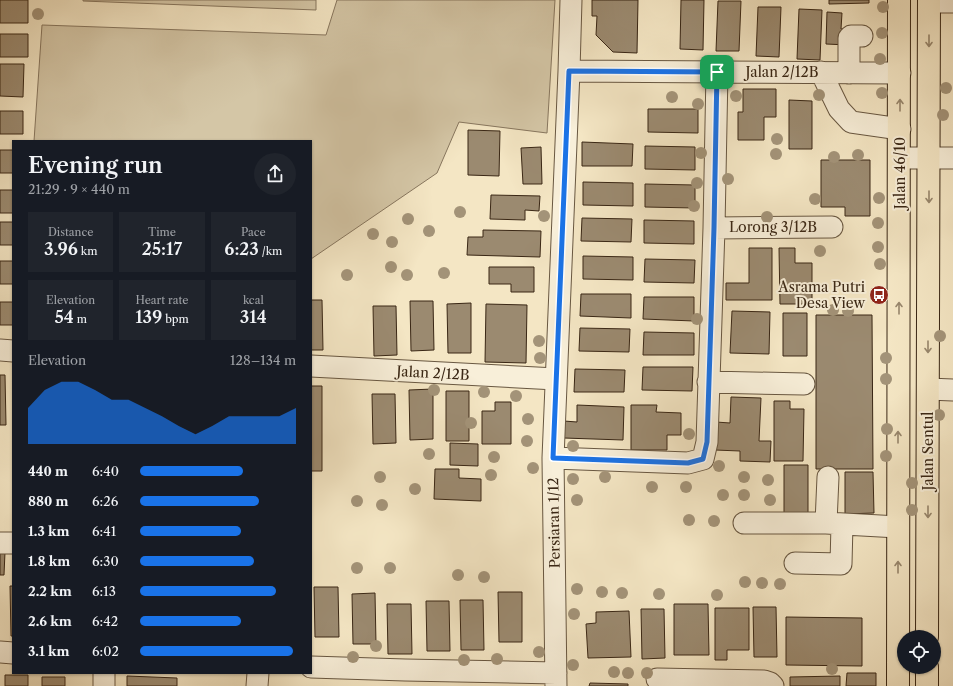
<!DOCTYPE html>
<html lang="en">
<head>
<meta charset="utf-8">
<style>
	body { margin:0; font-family:"Libre Caslon Text",serif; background:#20242c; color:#f1f3f6; height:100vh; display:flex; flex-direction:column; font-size:15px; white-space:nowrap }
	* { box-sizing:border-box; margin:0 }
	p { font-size:13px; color:#9ea1a6 }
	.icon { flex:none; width:22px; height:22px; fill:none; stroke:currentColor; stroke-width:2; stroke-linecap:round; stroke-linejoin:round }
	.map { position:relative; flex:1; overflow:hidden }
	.details { position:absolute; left:12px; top:140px; width:300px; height:534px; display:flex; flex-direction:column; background:#171b24; border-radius:0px; box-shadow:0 1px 3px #0004 }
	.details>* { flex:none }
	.fabs { position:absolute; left:897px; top:630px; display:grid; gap:8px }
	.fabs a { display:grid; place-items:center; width:44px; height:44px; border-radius:50%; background:#171b24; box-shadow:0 1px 3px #0004; font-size:20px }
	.pin { position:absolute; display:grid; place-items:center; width:34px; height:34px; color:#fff; margin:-17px; border-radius:8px; box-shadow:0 2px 6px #0006 }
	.round { display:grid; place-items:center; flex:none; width:42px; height:42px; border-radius:21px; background:#20242c }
	.overview { display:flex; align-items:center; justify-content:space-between; height:68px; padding:0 16px }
	h1 { font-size:22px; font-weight:600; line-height:30px }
	.figures { display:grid; grid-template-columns:repeat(3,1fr); gap:6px; height:68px; padding:4px 16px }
	.figures div { display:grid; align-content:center; border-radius:0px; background:#20242c; text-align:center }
	.figures b { font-size:17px; font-weight:600 }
	.figures small { font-size:11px; font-weight:400 }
	.figures p { font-size:11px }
	.chart { height:112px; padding:8px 16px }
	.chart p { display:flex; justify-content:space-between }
	.chart svg { width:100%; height:72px; margin-top:4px; fill:#1a73e8; opacity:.7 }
	ul { padding:0 16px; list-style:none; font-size:13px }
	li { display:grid; grid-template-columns:64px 48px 1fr; align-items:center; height:30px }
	li i { height:10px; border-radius:5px; background:#1a73e8 }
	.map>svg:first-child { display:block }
	.green { fill:#d4c6a6; stroke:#87765e }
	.building { fill:#9b8a70; stroke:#3a2715 }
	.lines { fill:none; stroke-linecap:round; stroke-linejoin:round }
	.minor-casing { stroke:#685741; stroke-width:23 }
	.major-casing { stroke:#3a2715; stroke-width:24 }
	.minor { stroke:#f8efd9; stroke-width:21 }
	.major { stroke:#f4e6c4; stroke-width:22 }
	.tree { fill:#a39378 }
	.oneway { stroke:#97866c }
	.route-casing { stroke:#fff; stroke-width:8 }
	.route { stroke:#1a73e8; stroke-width:5 }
	.labels { text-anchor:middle; stroke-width:4; stroke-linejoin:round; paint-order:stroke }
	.street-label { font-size:14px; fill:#3a2715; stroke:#f8efd9 }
	.poi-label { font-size:14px; fill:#3a2715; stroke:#f8efd9; text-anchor:end }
</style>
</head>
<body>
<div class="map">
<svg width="953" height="686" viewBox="0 0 953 686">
	<rect width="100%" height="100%" fill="#f4e6c4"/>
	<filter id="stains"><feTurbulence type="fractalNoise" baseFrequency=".005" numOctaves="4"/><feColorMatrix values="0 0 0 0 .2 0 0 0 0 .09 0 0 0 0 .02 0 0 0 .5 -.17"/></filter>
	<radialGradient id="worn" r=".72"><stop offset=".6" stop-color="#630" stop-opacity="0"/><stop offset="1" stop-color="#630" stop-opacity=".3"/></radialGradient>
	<!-- green -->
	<path class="green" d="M83 0H316V10L83 1Z
		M337 0H555L547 133 459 122 437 173 311 259V141H34L42 25 326 35Z"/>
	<!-- building -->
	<path class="building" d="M0 0H28V23H0Z
		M592 0H638L637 53 613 52 596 35 597 16H592Z
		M681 0H704L703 50 680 49Z
		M829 0H869V3L829 4Z
		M718 1H741L739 51H716Z
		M758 7H781L779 57 756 56Z
		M799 9 822 10 820 60 797 59Z
		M827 12 842 13 841 29H848V45L826 44Z
		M0 34H28V57H0Z
		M0 64H24L23 97 0 96Z
		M743 89H776V117H764V140H738V112H743Z
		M789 100 812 101V149H789Z
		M648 109H698V133L648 132Z
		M0 111H23V134H0Z
		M468 130 500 131 499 176 468 175Z
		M582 142 633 144 632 166H582Z
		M645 146 695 147V170L645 169Z
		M541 147 542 184H523L521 148Z
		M0 150H13V173H0Z
		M821 160H870V216H845V207H821Z
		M583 182 633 183V206L583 205Z
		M645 184 695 185V208L645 207Z
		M0 190H13V213H0Z
		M491 195 540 196 539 211 525 210V220L490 219Z
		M582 218 632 219 631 242 581 241Z
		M644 220 694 221V244L644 243Z
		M0 222H13V245H0Z
		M483 230 541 231 540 257 467 255 468 237H483Z
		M749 248H772V300H726V283H749Z
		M779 248H795V263H812V304H780Z
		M583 256 633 257V280L583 279Z
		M645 259 695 260 694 283 644 282Z
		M0 261H13V284H0Z
		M489 267H534V292H511V284H489Z
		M581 294H631V318L580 316Z
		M644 297H694V321L643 319Z
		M311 300H322L323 350H311Z
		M410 301H433L434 350 411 351Z
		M0 302H13V325H0Z
		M471 303V353H448L447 304Z
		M486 304 527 305 526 363 485 362Z
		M373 306H396L397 355 374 356Z
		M732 311 770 312 769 354 730 353Z
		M783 313H807V356H783Z
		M816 315H872L873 469H816Z
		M580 328 630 329 629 352 579 351Z
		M644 332 694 333V355H643Z
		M643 367H693L692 391 642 390Z
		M575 369 625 370 624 392H574Z
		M0 375H5L6 425H0Z
		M311 386H322V471H311Z
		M433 389V439L410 440 409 390Z
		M446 391H469V441H446Z
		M372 394H395L396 443 373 444Z
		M731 397 761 398 759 441H771L770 462 740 461V451L715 450 716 422 730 423Z
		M774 401H790V409H804L803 461H774Z
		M495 402H511V444H482V411H495Z
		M577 405 624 407 623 440 564 438V421L577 422Z
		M631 405H657L656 412 681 413V435H667V450H631Z
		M450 443 478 444V466L450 465Z
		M784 465H808V514H784Z
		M435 469H459V478L481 479V501L434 499Z
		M845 472H873L874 513 845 514Z
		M0 552H5L4 575H0Z
		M10 586H13V636H11Z
		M314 587H338L339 637H315Z
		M498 592H522V642H499Z
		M375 593 376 644H353L352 594Z
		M460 600H483L484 650H461Z
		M426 601H449L450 651H427Z
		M387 604H411L412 654H388Z
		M674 604H708L709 655H674Z
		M753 607H776L777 657H754Z
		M715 608H749V650H727V660H715Z
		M641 609H664L665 658 642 659Z
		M629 611 631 657 588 658 586 624 596 623V612Z
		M786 617 862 618V666L786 665Z
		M847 673H876V686H846Z
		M5 675H28V686H5Z
		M127 676 177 678V686H127Z
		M840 676V686H790V677Z
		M42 677H65V686H42Z
		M590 683 628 684V686H589Z"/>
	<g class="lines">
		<!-- minor casing -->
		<g class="minor-casing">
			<path id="minor" d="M929 2H953
				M569 71 900 73
				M821 72 839 109 851 122 900 129
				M849 73V38L851 36H862
				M900 158H953
				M714 228 832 227
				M0 350 13 351
				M311 366 556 379
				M708 382 804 384
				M928 389 953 390
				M553 458 688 463 703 459 707 442 714 228 717 72
				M828 477 826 523 898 527
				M744 523H826
				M0 543H13
				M795 563 841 564 842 524
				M0 652 13 653
				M311 667 405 670 556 673
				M657 679 764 681 770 683 773 686
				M104 686V673
				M257 686 258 673
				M556 686 553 458 569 71 571 0"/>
		</g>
		<!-- major casing -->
		<g class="major-casing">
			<path id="major" d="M927 637 929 0
				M898 686 899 0
				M927 686V667"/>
		</g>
		<!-- minor -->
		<use href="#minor" class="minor"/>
		<!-- major -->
		<use href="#major" class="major"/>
	</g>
	<!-- trees -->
	<g class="tree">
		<circle cx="883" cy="7" r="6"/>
		<circle cx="38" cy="14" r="6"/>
		<circle cx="882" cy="33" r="6"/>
		<circle cx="880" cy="59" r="6"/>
		<circle cx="946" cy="88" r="6"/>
		<circle cx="882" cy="93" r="6"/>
		<circle cx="819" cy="95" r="6"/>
		<circle cx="736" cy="96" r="6"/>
		<circle cx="672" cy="97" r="6"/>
		<circle cx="698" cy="104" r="6"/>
		<circle cx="943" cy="115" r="6"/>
		<circle cx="777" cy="139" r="6"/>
		<circle cx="701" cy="153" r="6"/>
		<circle cx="776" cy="154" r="6"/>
		<circle cx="858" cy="155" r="6"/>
		<circle cx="834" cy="157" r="6"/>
		<circle cx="728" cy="179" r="6"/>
		<circle cx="697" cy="183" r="6"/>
		<circle cx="879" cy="198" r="6"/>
		<circle cx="815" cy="199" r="6"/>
		<circle cx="694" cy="206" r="6"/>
		<circle cx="460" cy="212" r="6"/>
		<circle cx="544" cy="216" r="6"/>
		<circle cx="767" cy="217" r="6"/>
		<circle cx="408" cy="219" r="6"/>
		<circle cx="878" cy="223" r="6"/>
		<circle cx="429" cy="231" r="6"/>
		<circle cx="373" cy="234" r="6"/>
		<circle cx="392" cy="242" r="6"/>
		<circle cx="878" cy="247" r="6"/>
		<circle cx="820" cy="251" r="6"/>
		<circle cx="880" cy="264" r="6"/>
		<circle cx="391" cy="267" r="6"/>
		<circle cx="444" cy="273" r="6"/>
		<circle cx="347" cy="275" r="6"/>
		<circle cx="407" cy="275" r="6"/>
		<circle cx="833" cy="310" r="6"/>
		<circle cx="848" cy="311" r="6"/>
		<circle cx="697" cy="319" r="6"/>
		<circle cx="940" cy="336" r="6"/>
		<circle cx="539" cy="341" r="6"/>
		<circle cx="540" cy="358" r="6"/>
		<circle cx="886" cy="358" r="6"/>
		<circle cx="886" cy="379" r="6"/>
		<circle cx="434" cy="390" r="6"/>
		<circle cx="484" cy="392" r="6"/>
		<circle cx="516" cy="396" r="6"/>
		<circle cx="939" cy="415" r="6"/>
		<circle cx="528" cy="419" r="6"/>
		<circle cx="471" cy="423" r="6"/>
		<circle cx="887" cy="429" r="6"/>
		<circle cx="689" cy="434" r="6"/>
		<circle cx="527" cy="441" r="6"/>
		<circle cx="573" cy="446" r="6"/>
		<circle cx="429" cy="454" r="6"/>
		<circle cx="886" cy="456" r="6"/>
		<circle cx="494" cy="457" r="6"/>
		<circle cx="719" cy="466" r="6"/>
		<circle cx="533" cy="468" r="6"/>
		<circle cx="491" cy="475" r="6"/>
		<circle cx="380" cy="477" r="6"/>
		<circle cx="605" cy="477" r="6"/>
		<circle cx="744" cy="477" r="6"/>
		<circle cx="573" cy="479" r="6"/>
		<circle cx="768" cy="480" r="6"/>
		<circle cx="912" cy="483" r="6"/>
		<circle cx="652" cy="487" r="6"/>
		<circle cx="686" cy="487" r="6"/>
		<circle cx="415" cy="489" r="6"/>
		<circle cx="723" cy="495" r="6"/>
		<circle cx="744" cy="495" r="6"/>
		<circle cx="577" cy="500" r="6"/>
		<circle cx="770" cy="500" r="6"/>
		<circle cx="357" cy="501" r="6"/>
		<circle cx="382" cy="505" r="6"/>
		<circle cx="912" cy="510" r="6"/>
		<circle cx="689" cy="520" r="6"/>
		<circle cx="714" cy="521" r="6"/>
		<circle cx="357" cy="568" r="6"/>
		<circle cx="390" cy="568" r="6"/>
		<circle cx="458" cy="575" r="6"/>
		<circle cx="484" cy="577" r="6"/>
		<circle cx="745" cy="582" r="6"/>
		<circle cx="762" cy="583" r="6"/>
		<circle cx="780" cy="584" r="6"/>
		<circle cx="577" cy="589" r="6"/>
		<circle cx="602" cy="592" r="6"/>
		<circle cx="622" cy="593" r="6"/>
		<circle cx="659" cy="594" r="6"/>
		<circle cx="717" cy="595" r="6"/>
		<circle cx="574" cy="614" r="6"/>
		<circle cx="376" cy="646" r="6"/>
		<circle cx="539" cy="652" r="6"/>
		<circle cx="353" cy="657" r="6"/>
		<circle cx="497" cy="659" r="6"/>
		<circle cx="464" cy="660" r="6"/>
		<circle cx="573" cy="665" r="6"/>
		<circle cx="832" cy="669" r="6"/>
		<circle cx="614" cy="672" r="6"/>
		<circle cx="628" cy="673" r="6"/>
		<circle cx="647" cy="673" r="6"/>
	</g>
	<!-- one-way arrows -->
	<defs><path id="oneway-shaft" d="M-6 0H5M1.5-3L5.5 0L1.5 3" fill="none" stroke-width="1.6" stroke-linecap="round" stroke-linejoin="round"/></defs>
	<g class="oneway">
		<use href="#oneway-shaft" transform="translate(929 41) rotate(90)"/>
		<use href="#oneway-shaft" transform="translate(900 105) rotate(-90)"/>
		<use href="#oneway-shaft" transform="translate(929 197) rotate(90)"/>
		<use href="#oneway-shaft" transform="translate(899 308) rotate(-90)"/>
		<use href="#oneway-shaft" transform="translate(928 347) rotate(90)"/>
		<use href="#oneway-shaft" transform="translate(898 437) rotate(-90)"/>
		<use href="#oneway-shaft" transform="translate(928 512) rotate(90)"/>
		<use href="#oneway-shaft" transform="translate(898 567) rotate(-90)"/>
	</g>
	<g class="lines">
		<!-- route casing -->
		<g class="route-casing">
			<path id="route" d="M569 71 717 72 714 228 707 442 703 459 688 463 553 458Z"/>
		</g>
		<!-- route -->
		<use href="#route" class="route"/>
	</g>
	<!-- icons -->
	<defs>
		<g id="bus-disc" transform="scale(1)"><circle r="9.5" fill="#8f2418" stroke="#f8efd9"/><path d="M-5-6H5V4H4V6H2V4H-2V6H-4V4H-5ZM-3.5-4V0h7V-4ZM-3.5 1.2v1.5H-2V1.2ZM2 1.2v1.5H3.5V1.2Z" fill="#fff"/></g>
	</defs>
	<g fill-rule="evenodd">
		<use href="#bus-disc" x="879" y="295"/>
	</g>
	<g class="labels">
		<!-- street labels -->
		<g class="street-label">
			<text x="782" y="77">Jalan 2/12B</text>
			<text transform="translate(900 173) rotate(-90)" y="5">Jalan 46/10</text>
			<text x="773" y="232">Lorong 3/12B</text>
			<text transform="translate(433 373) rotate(3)" y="5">Jalan 2/12B</text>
			<text transform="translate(928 451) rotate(-90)" y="5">Jalan Sentul</text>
			<text transform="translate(554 523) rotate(-91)" y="5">Persiaran 1/12</text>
		</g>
		<!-- poi labels -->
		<g class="poi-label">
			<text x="865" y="292">Asrama Putri<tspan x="865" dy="16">Desa View</tspan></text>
		</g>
	</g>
	<rect width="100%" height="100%" filter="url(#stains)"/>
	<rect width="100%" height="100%" fill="url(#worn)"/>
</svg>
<div class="fabs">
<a><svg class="icon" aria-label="locate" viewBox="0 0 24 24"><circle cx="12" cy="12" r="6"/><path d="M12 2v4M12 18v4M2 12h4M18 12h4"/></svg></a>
</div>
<div class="pin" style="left:717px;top:72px;background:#1e9e55"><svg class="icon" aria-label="arrive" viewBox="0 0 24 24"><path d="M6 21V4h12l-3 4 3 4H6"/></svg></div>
<section class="details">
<div class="overview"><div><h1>Evening run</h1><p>21:29 · 9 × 440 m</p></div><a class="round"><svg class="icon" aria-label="share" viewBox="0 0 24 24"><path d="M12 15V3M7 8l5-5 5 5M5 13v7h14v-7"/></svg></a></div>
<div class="figures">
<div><p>Distance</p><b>3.96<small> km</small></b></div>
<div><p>Time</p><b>25:17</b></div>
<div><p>Pace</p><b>6:23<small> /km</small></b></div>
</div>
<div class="figures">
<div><p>Elevation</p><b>54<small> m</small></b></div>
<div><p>Heart rate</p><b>139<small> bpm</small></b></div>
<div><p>kcal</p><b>314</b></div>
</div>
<div class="chart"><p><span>Elevation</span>128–134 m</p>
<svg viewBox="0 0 160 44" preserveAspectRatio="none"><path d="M0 44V22L10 11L20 6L30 6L40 11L50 17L60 17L70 22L80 27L90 33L100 38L110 33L120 27L130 27L140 27L150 27L160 22V44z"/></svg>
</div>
<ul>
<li><b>440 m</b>6:40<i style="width:66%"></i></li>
<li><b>880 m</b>6:26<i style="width:76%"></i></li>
<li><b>1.3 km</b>6:41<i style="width:65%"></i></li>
<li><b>1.8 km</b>6:30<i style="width:73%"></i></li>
<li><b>2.2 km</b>6:13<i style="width:87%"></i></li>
<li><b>2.6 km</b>6:42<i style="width:65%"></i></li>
<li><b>3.1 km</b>6:02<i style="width:98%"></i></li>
</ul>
</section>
</div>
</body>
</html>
